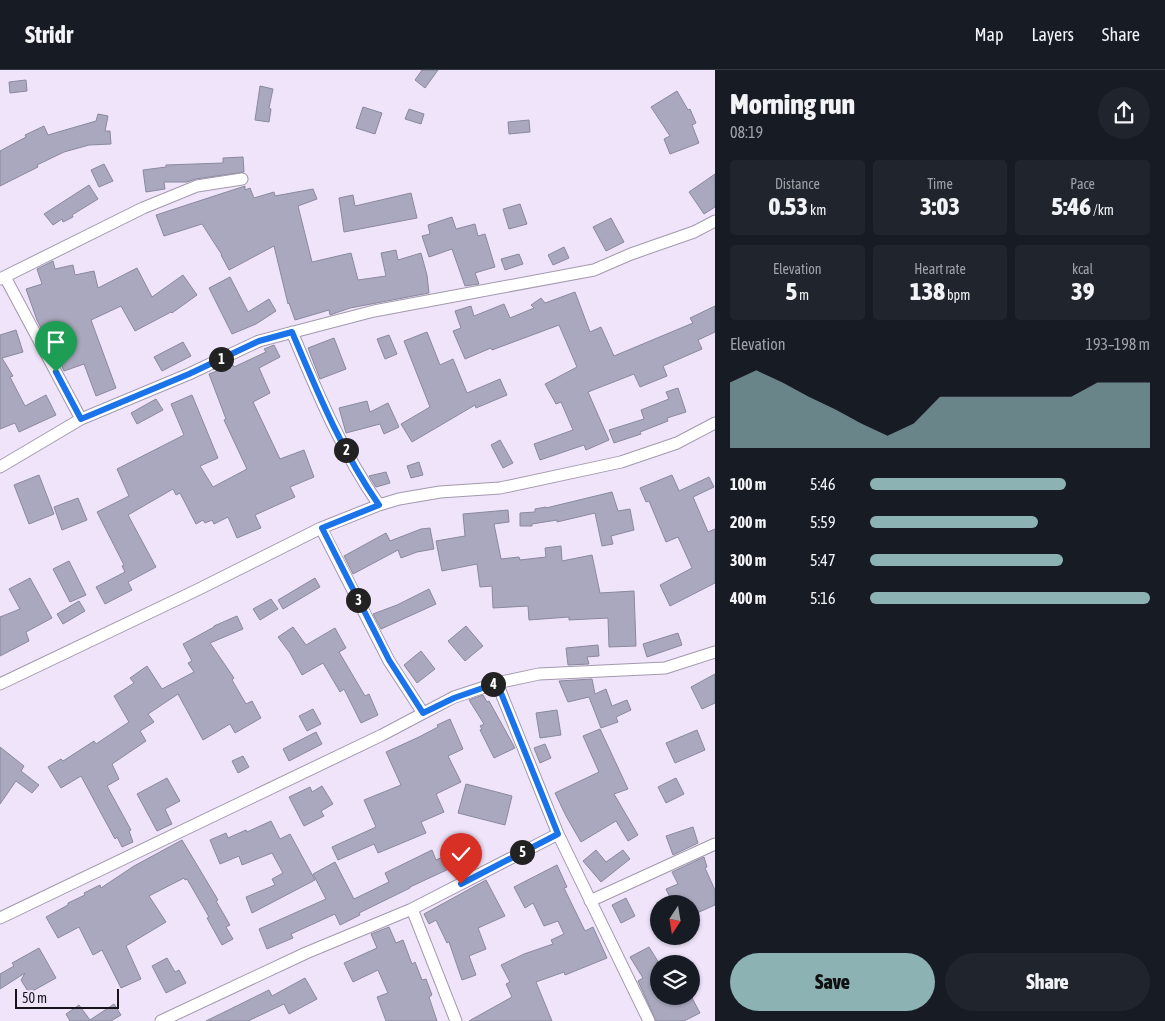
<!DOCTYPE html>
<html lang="en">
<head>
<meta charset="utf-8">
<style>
	body { margin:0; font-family:"Asap Condensed",sans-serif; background:#20242c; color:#f1f3f6; height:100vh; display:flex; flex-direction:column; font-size:19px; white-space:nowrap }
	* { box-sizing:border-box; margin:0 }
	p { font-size:16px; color:#9ea1a6 }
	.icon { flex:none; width:28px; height:28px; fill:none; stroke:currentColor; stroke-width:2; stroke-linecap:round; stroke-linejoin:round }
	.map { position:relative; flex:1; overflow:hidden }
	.side { display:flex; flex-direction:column; background:#171b24; width:450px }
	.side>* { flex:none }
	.needle { width:32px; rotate:192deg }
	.buttons { position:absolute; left:650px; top:825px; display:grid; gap:10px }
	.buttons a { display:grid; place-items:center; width:50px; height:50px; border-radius:50%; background:#171b24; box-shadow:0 1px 4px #0004; font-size:25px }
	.scale { position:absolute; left:15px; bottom:12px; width:104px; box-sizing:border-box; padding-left:5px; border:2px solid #18141c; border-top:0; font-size:14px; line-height:18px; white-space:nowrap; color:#18141c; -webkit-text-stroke:4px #efe4fa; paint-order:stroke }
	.pin { position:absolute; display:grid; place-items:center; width:42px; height:42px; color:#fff; margin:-51px -21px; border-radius:50% 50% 50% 0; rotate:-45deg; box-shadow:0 0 5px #0007 }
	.pin .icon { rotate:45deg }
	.km { position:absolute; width:25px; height:25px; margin:-12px; border-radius:50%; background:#222; color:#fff; font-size:14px; line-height:25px; text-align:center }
	.round { display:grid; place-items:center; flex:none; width:52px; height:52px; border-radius:26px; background:#20242c }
	.headline { display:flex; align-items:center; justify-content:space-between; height:85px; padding:0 15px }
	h1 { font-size:28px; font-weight:800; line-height:38px }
	.stats { display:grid; grid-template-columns:repeat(3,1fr); gap:8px; height:85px; padding:5px 15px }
	.stats div { display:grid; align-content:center; border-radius:5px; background:#20242c; text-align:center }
	.stats b { font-size:25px; font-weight:800 }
	.stats small { font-size:14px; font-weight:400 }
	.stats p { font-size:14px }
	.chart { height:140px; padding:10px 15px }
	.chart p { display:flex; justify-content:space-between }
	.chart svg { width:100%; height:90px; margin-top:5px; fill:#8cb2b4; opacity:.7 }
	.cta { display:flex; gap:10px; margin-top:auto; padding:10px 15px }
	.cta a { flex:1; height:58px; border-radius:30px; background:#8cb2b4; color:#111; font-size:20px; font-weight:800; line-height:58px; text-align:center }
	.cta a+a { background:#20242c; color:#f1f3f6 }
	ul { padding:0 15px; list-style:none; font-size:16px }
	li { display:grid; grid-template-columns:80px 60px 1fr; align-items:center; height:38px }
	li i { height:12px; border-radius:6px; background:#8cb2b4 }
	header { display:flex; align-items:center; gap:30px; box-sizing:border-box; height:70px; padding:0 25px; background:#171b24; border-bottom:1px solid #363941 }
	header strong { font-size:24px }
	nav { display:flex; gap:28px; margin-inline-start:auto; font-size:18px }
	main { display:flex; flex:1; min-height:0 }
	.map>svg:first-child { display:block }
	.building { fill:#a9a8be; stroke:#8a899e }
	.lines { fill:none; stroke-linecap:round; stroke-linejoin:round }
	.street-casing { stroke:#a399ad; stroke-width:13 }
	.street { stroke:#fff; stroke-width:11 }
	.route-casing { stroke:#fff; stroke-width:10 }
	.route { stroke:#1a73e8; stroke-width:6 }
</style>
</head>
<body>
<header>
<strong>Stridr</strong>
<nav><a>Map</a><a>Layers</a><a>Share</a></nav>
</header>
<main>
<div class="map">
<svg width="715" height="951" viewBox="0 0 715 951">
	<rect width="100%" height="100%" fill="#efe4fa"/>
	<!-- building -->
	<path class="building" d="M422 0H438L425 18 415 10Z
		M26 10 27 21 10 23 9 12Z
		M260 16 273 19 269 38 271 39 269 52 255 50Z
		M677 21 688 40 690 39 696 53 692 55 699 73 670 84 664 69 670 66 651 37Z
		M363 37 382 43 375 64 356 58Z
		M409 39 424 44 421 54 405 49Z
		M98 44 108 46 105 61H110L111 74 89 75 64 82 37 95 38 97 0 116V81L26 67 25 65 44 56 48 65 96 51Z
		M529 50 530 62 509 64 508 52Z
		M243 87 244 102 196 109 187 112H164L165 119 146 122 143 100 166 97V95L223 93V88Z
		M104 94 113 111 99 117 91 100Z
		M715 104V137L704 144 689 122Z
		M89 115 98 129 72 145 73 147 63 152 62 149 53 155 44 144Z
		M245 116V120L250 118 254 128 274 122 275 126 313 119 317 129 298 136 312 192 351 183 358 210 386 206 381 183 396 180 398 190 421 183 427 205 429 223 350 238 330 245 329 240 295 250 289 233 288 234 274 176 229 200 221 185H222L202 154 164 166 156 145Z
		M411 123 417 148 344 162 339 128 353 125 355 136Z
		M520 134 527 154 509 159 503 139Z
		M452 147 456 159 475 154 478 166 485 164 495 197 475 203 479 214 465 216 452 179 429 187 422 166 430 164 428 155Z
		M611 148 624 172 606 181 593 157Z
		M564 177 569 188 553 195 548 185Z
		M519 184 523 194 505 200 501 189Z
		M53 191 55 199 73 195 75 205 94 201 98 218 137 198 152 227 183 205 197 225 172 243 171 242 135 261 121 236 91 250 116 318 96 326 84 294 64 301 50 269 47 270 37 250 26 219 42 214 37 199Z
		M230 207 248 242 269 229 276 241 256 254 232 264 209 218Z
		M575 222 590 262 601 257 614 286 693 253 690 248 715 236V262L698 270 702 279 663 296 667 306 640 317 634 304 588 322 609 370 586 380 584 375 540 390 534 374 573 360 561 332 556 334 545 314 577 297 559 255 492 280 491 278 465 289 453 261 461 258 455 241 471 236 474 246 504 234 510 248 534 238 531 235 541 228 545 233Z
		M16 260 23 282 2 288 13 306 10 307 25 336 46 325 56 345 19 362 15 353 0 359V265Z
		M427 262 440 295 453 289 467 323 500 309 507 325 476 338 475 335 412 372 401 354 430 337 404 271Z
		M389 265 397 284 385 289 377 269Z
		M334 268 346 299 320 309 308 278Z
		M183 272 191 286 162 301 154 287Z
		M274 275 280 287 259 298 270 323 253 332 280 389 304 380 314 407 290 417 295 427 255 445 261 458 237 468 228 447 214 454 212 450 205 453 203 450 196 454 180 423 176 425 173 419 128 445 156 497 128 512 132 520 105 534 96 517 125 502 122 496 124 495 97 442 129 426 117 399 184 365 171 334 192 325 218 388 200 396 213 417 247 399 224 350 226 349 209 304 233 295 234 297 266 282 264 279Z
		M678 318 686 342 667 348 668 351 640 362 641 364 614 373 609 360 644 349 641 340 669 329 666 322Z
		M156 329 163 340 137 354 131 343Z
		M367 331 370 342 388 333 399 357 384 364 380 354 346 363 339 338Z
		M500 370 513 393 503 398 491 375Z
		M419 392 423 405 411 408 407 396Z
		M386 402 390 413 376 417 369 406Z
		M39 405 54 444 29 454 14 415Z
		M672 405 679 421 709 407 714 417 693 427 708 462 715 459V513L670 536 660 515 692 498 678 467 666 472 649 431 646 432 640 418Z
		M612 422 618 441 630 439 634 460 611 466 613 474 602 476 595 443 557 452V450L532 454V456H520V443L535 442V439L546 437V438Z
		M78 428 87 450 62 460 54 437Z
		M508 440 509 452 494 454 501 489 519 487 520 490 546 487 545 478 561 476 562 491 592 485 600 523 634 521 636 576 609 577 608 548 569 550V547L529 550 528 536 493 538 492 516 480 517 477 494 442 501 436 471 465 466 463 444Z
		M430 458 434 479 417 482 401 488 398 480 353 504 344 486 386 463 390 471 421 459Z
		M69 491 86 525 70 532 53 499Z
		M30 508 52 548 26 562 29 571 0 586V547L20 539 9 519Z
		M315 508 320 517 283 539 278 530Z
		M429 519 436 534 381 559 373 544 397 535Z
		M271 529 278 539 260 550 253 539Z
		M79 531 85 541 63 554 57 544Z
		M237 546 243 559 210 573 234 608 232 610 246 634 252 631 261 648 235 663 230 654 203 670 178 624 148 644 154 652 140 661 146 671 112 694 119 709 107 716 131 760 129 761 133 772 122 777 117 767 115 769 81 706 61 718 48 697 61 689 63 691 94 671 96 674 129 652 114 626 134 613 130 608 147 596 162 619 194 602 188 593 192 591 183 574 214 557V556Z
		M466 556 483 576 465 591 448 571Z
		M293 557 306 575 335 558 346 578 339 582 365 626 369 624 378 645 361 653 344 619 340 622 323 593 302 605 290 583 278 567Z
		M678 563 682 575 647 587 643 574Z
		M598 575 599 586 587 587 589 594 568 595 566 578Z
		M421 581 435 599 417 613 404 595Z
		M715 604V633L702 639 691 617Z
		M592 609 595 624 606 619 612 636 627 630 631 640 616 647 618 652 601 658 589 627 568 632 559 611Z
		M483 625 487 632 489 631 515 678 494 688 480 660 482 659 480 656 484 654 469 630Z
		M313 639 321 654 307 661 299 646Z
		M557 640 561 665 540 668 536 643Z
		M450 649 463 679 448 686 461 712 436 724 444 742 421 752 426 763 378 783 374 774 338 790 332 777 376 757 364 730 401 715 386 682 419 667 438 657 437 655Z
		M600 659 628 719 614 724 638 765 628 771 616 751 581 772 566 746 555 723 599 702 583 666Z
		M697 660 705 680 675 693 666 673Z
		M316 662 322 674 289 691 283 679Z
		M545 674 551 688 540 693 534 678Z
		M0 677 24 696 21 701 39 715 32 723 16 711 0 734Z
		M243 686 249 697 238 703 232 691Z
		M167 708 180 731 165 739 172 754 157 761 137 724Z
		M676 708 684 724 666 733 658 717Z
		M466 714 512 726 505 755 458 743Z
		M322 716 333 734 321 741 324 746 304 756 289 727 310 717 312 722Z
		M271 751 280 769 290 764 315 810 252 843 246 827 275 815 272 809 283 803 272 783 242 795 239 786 220 794 210 770 226 763 228 768 246 760 247 762Z
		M693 757 698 773 673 785 666 766Z
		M182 770 218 830 216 831 230 855 226 857 233 869 222 875 207 848 209 847 187 809 185 810 184 808 149 826 166 852 126 876 141 909 121 918 102 880 93 885 79 857 58 868 46 847 68 835V833L85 825 84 823 100 815 101 818 134 796Z
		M461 779 466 791 410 817V818L359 843 360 845 340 855 335 844 291 864 293 868 267 879 259 859 326 829 313 804 335 792 354 829 389 812 385 803 432 780 436 790Z
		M596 780 606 792 623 780 630 789 601 812 583 791Z
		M704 787 707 797 705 798 715 820V835L697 843 692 834H673L666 819 678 814 672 802Z
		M557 795 567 817 564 818 585 861 593 857 607 888 565 905 564 902 536 912 552 951H469L512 927 506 914 510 912 501 895 524 884 553 874 551 870 564 864 558 851 544 856 533 833 525 838 514 817Z
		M486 810 505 846 478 858 486 879 469 886 476 905 462 910 449 872 447 873 436 850 429 854 424 844Z
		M626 828 635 846 621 853 612 835Z
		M389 857 396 873 403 870 412 894 415 892 422 910 426 909 432 925 429 927 437 951H386L377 927 388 923 378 900 353 912 344 893 377 878 371 864Z
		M649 877 659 893V926H691L700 943 684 951H656L638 911 643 908 630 887Z
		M39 878 56 908 29 923 21 910 25 903 0 919V904L14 896 12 893Z
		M167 888 175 902 179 900 186 913 166 923 152 896Z
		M305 908 317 929 289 944 284 934 248 951H206L269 920 272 926Z
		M114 934 121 945 111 951H70L66 944 79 935 90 950Z"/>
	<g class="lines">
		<!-- street casing -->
		<g class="street-casing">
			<path id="street" d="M5 207 81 349
				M0 209 143 138 197 116 242 109
				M292 262C317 322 342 382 379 435
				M0 397 81 349 189 304 259 271 374 241 594 200 631 184 694 162 715 151
				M321 458 389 591 423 643
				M497 613 558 764 649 951
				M0 614 197 520 321 458 379 435 399 429 440 422 500 418 621 392 677 373 715 353
				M590 831 715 774
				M412 839 456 951
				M0 848 382 665 454 627 497 613 539 604 665 598 715 582
				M161 951 306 883 412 839 558 764"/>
		</g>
		<!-- street -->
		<use href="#street" class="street"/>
	</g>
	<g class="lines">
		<!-- route casing -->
		<g class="route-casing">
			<path id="route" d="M56 302 81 349 189 304 259 271 292 262C317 321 342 382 379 435L322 458 389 590 423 643 454 628 497 613 558 764 461 814"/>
		</g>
		<!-- route -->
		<use href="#route" class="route"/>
	</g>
</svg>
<div class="buttons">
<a><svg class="needle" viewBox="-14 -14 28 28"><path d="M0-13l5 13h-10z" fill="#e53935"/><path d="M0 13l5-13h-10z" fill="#9ea1a6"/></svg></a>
<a><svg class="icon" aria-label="layers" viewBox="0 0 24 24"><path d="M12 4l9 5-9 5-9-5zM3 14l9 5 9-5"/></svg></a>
</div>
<div class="scale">50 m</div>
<div class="pin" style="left:56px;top:302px;background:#1e9e55"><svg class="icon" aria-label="arrive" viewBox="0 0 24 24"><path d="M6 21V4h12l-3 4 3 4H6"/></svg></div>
<div class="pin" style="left:461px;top:814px;background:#d93025"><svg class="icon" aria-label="check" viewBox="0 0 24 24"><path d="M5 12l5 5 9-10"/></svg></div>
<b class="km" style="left:221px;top:289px">1</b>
<b class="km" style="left:346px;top:380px">2</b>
<b class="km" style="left:358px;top:530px">3</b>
<b class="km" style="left:493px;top:614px">4</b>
<b class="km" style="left:522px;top:782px">5</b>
</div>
<section class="side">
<div class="headline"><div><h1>Morning run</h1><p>08:19</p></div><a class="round"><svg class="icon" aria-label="share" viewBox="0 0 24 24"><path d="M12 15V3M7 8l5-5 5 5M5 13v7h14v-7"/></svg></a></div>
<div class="stats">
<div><p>Distance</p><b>0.53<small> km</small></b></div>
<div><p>Time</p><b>3:03</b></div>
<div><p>Pace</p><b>5:46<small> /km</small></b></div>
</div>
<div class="stats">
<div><p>Elevation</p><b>5<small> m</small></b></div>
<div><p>Heart rate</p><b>138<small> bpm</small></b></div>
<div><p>kcal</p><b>39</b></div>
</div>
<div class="chart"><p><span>Elevation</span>193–198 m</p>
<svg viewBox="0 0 160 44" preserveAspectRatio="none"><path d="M0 44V12L10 6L20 12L30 19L40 25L50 32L60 38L70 32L80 19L90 19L100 19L110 19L120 19L130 19L140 12L150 12L160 12V44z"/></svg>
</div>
<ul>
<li><b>100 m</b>5:46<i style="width:70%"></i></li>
<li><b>200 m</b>5:59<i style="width:60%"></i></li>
<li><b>300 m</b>5:47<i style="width:69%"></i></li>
<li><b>400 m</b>5:16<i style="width:100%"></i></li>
</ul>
<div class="cta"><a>Save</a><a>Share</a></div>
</section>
</main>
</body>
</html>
